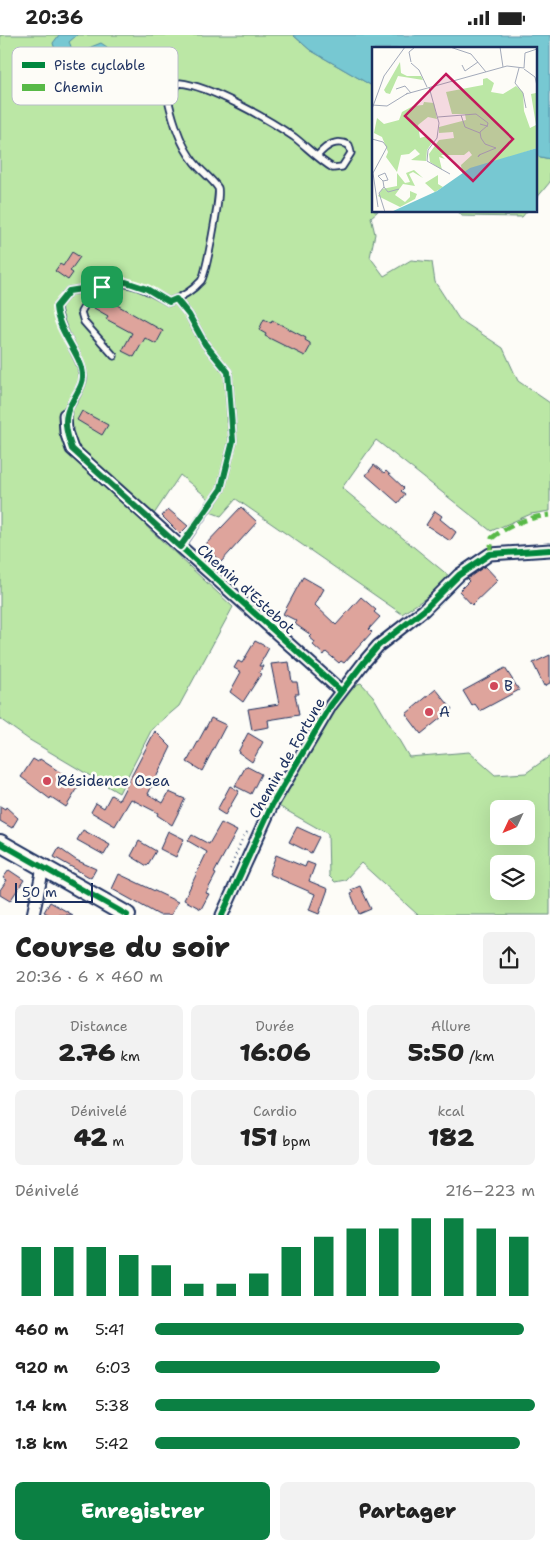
<!DOCTYPE html>
<html lang="fr">
<head>
<meta charset="utf-8">
<style>
	body { margin:0; font-family:"Shantell Sans",sans-serif; background:#f2f2f2; color:#222; height:100vh; display:flex; flex-direction:column; font-size:19px; white-space:nowrap }
	* { box-sizing:border-box; margin:0 }
	p { font-size:16px; color:#767676 }
	.icon { flex:none; width:28px; height:28px; fill:none; stroke:currentColor; stroke-width:2; stroke-linecap:round; stroke-linejoin:round }
	.map { position:relative; height:880px; overflow:hidden }
	.drawer { display:flex; flex-direction:column; background:#fff; flex:1 }
	.drawer>* { flex:none }
	.needle { width:32px; rotate:226deg }
	.controls { position:absolute; left:490px; top:765px; display:grid; gap:10px }
	.controls a { display:grid; place-items:center; width:45px; height:45px; border-radius:8px; background:#fff; box-shadow:0 5px 20px #0002; font-size:25px }
	.scale { position:absolute; left:15px; bottom:12px; width:78px; box-sizing:border-box; padding-left:5px; border:2px solid #1b2f5e; border-top:0; font-size:14px; line-height:18px; white-space:nowrap; color:#1b2f5e; -webkit-text-stroke:4px #fdfcf7; paint-order:stroke }
	.pin { position:absolute; display:grid; place-items:center; width:42px; height:42px; color:#fff; margin:-21px; border-radius:10px; box-shadow:0 2px 8px #0006 }
	.round { display:grid; place-items:center; flex:none; width:52px; height:52px; border-radius:8px; background:#f2f2f2 }
	.summary { display:flex; align-items:center; justify-content:space-between; height:85px; padding:0 15px }
	h1 { font-size:28px; font-weight:800; line-height:38px }
	.figures { display:grid; grid-template-columns:repeat(3,1fr); gap:8px; height:85px; padding:5px 15px }
	.figures div { display:grid; align-content:center; border-radius:8px; background:#f2f2f2; text-align:center }
	.figures b { font-size:25px; font-weight:800 }
	.figures small { font-size:14px; font-weight:400 }
	.figures p { font-size:14px }
	.chart { height:140px; padding:10px 15px }
	.chart p { display:flex; justify-content:space-between }
	.chart svg { width:100%; height:90px; margin-top:5px; stroke:#0b8043; stroke-width:6 }
	.action { display:flex; gap:10px; margin-top:auto; padding:10px 15px }
	.action a { flex:1; height:58px; border-radius:8px; background:#0b8043; color:#fff; font-size:20px; font-weight:800; line-height:58px; text-align:center }
	.action a+a { background:#f2f2f2; color:#222 }
	ul { padding:0 15px; list-style:none; font-size:16px }
	li { display:grid; grid-template-columns:80px 60px 1fr; align-items:center; height:38px }
	li i { height:12px; border-radius:6px; background:#0b8043 }
	.status { display:flex; justify-content:space-between; align-items:center; height:35px; padding:0 25px; background:#fff; direction:ltr }
	.status svg { height:14px; fill:currentColor }
	.map>svg:first-child { display:block }
	.green { fill:#bbe7a5; stroke:#6b8b82; fill-rule:evenodd }
	.water { fill:#77c8d2; stroke:#528ba4 }
	.building { fill:#dea49c; stroke:#1b2f5e }
	.lines { fill:none; stroke-linecap:round; stroke-linejoin:round }
	.lane-casing { stroke:#1b2f5e; stroke-width:9 }
	.street-casing { stroke:#1b2f5e; stroke-width:15 }
	.secondary-casing { stroke:#1b2f5e; stroke-width:20 }
	.path { stroke:#1b2f5e; stroke-width:2; stroke-dasharray:1 4; stroke-linecap:butt }
	.lane { stroke:#fdfcf7; stroke-width:5.5 }
	.street { stroke:#fdfcf7; stroke-width:11 }
	.secondary { stroke:#fdfcf7; stroke-width:16 }
	.quiet { stroke:#58b947; stroke-width:5; stroke-dasharray:10 5; stroke-linecap:butt }
	.cycleway-casing { stroke:#fdfcf7; stroke-width:9 }
	.cycleway { stroke:#00873e; stroke-width:6 }
	.route-casing { stroke:#fff; stroke-width:10 }
	.route { stroke:#0b8043; stroke-width:6 }
	.poi-dot { fill:#d1495b; stroke:#fdfcf7; stroke-width:2 }
	.labels { text-anchor:middle; stroke-width:5; stroke-linejoin:round; paint-order:stroke }
	.street-label { font-size:15px; fill:#1b2f5e; stroke:#fdfcf7 }
	.poi-label { font-size:15px; fill:#1b2f5e; stroke:#fdfcf7; text-anchor:start }
	.inset-road { fill:none; stroke:#a3aaba; stroke-width:1 }
	.view { fill:#c2185b; fill-opacity:0.15; stroke:#c2185b; stroke-width:2.5 }
	.inset-edge { fill:none; stroke:#1b2f5e; stroke-width:2.5 }
	.key { fill:#fdfcf7; stroke:#b9bec9; stroke-width:1 }
	.key-label { font-size:14px; fill:#1b2f5e }
</style>
</head>
<body>
<div class="status"><b>20:36</b><svg viewBox="0 0 49 12"><path d="M0 12V9h3v3zM5 12V6h3v6zM10 12V3h3v9zM15 12V0h3v12zM26 1h20v11H26zM47 4h2v5h-2z"/></svg></div>
<div class="map">
<svg width="550" height="880" viewBox="0 0 550 880">
	<rect width="100%" height="100%" fill="#fdfcf7"/>
	<filter id="ink" filterUnits="userSpaceOnUse"><feTurbulence type="fractalNoise" baseFrequency=".02" numOctaves="2"/><feDisplacementMap in="SourceGraphic" scale="10" xChannelSelector="R" yChannelSelector="G"/><feConvolveMatrix kernelMatrix="1 2 1 2 8 2 1 2 1" color-interpolation-filters="sRGB"/></filter>
	<g filter="url(#ink)">
		<!-- green -->
		<path class="green" d="M0 0H293L310 15 374 52V176H378L371 182 375 199 370 222 384 241 411 225 432 227 435 247 459 284 503 313 518 346 550 368V476L531 479 491 496 376 405 342 453 449 541 436 556 402 579 236 464 221 481 210 477 214 468 180 440 146 491 233 572 179 671 152 694 119 758 28 704 0 684Z
			M536 121 550 124V147L536 164Z
			M458 176H527L522 182 462 181Z
			M361 648 373 661 409 722 469 717 495 740 526 738 550 721V880H418L361 828 345 845 335 847 329 841 328 799 275 769 348 652ZM499 774H526V801H499ZM499 829H526V856H499Z"/>
		<!-- water -->
		<path class="water" d="M59 0H77L69 7C75 17 69 32 63 42L53 8Z
			M293 0H550V124L536 121V14H374V52L310 15Z
			M101 8 107 12V18L96 25 93 36 90 38 86 18 91 12Z"/>
		<!-- building -->
		<path class="building" d="M72 217 80 222 70 236 73 238 68 245 55 236 60 229 63 231Z
			M101 261 163 296 156 309 145 303 134 322 122 316 132 298 106 284 108 281 94 273Z
			M264 284 271 288 272 285 306 303 305 305 310 308V312L305 321 265 301 266 299 259 295Z
			M82 376 108 390 102 400 77 385Z
			M374 430 384 438 386 436 404 453 401 456 405 459 398 468 366 440Z
			M241 472 257 487 221 527 204 511Z
			M168 474 188 491 180 499 162 481Z
			M435 476 442 481 440 484 456 497 450 506 426 490Z
			M485 531 498 545 472 570 459 556 469 546 467 544Z
			M303 542 324 554 315 570 336 590 361 562 376 575 374 577 380 582 369 594 372 597 344 628 341 626 339 628 326 617 324 620 313 610 315 607 309 602 311 600 295 589 297 586 283 579Z
			M255 606 269 613 259 631H263L259 638 261 639 243 667 230 657 241 637 234 633 238 626 242 628Z
			M550 620V648L544 651 533 628Z
			M289 627 292 647H297L299 659H295L299 680 268 685 269 692 252 695 248 674 279 669 271 629Z
			M505 633 519 655 480 676 475 669 472 671 463 656Z
			M436 654 452 674 421 699 406 679Z
			M211 683 226 690 202 736 187 727Z
			M155 696 171 712 148 759 163 768 169 757 185 764 172 790 157 780 158 778 131 764 115 791 91 777 96 768 104 773 111 760 119 765Z
			M248 698 263 707 252 727 238 717Z
			M33 724 38 727 40 724 75 747 73 750 78 753 66 772 51 762 50 764 21 742Z
			M246 731 261 739 251 759 235 751Z
			M230 751 239 756 225 780 217 775Z
			M0 771 5 774 6 772 18 783 12 793 0 786Z
			M221 788 237 796 214 838 216 839 206 858 209 859 201 874 184 865 207 817 188 806 192 800 209 809Z
			M297 792 319 802 311 818 289 807Z
			M83 795 110 810 104 820 77 805Z
			M168 796 184 804 176 822 160 814Z
			M139 806 156 816 147 831 131 821Z
			M59 813 76 825 96 834 91 843 54 822Z
			M276 820 305 832 307 827 315 830 309 846 328 854 319 879 309 875 315 859 269 839Z
			M9 835 24 845 10 866 0 860V855L7 845 3 843Z
			M119 839 178 867 171 880H159L112 854Z
			M360 851 371 874 359 879 351 859 353 858 351 855Z
			M50 867 73 880H50L44 877Z"/>
		<g class="lines">
			<!-- lane casing -->
			<g class="lane-casing">
				<path id="lane" d="M176 264 189 280 205 309 228 337 233 406 221 454 181 512
					M114 321 84 287 81 277C104 234 134 247 169 267 180 263 193 255 201 246 206 240 221 159 218 153 212 144 201 136 194 127 180 110 173 85 168 64L172 55 180 48C210 51 268 84 294 102 307 112 319 125 333 133L342 132 351 118 349 110C336 104 327 110 318 120
					M65 380C71 368 80 357 83 345 86 327 58 297 57 271L69 256 102 252"/>
			</g>
			<!-- street casing -->
			<g class="street-casing">
				<path id="street" d="M65 380 66 397 72 414 341 656
					M33 880 43 833
					M222 880 272 770 331 670 365 626 378 611 424 575 459 540 490 519 550 515"/>
			</g>
			<!-- secondary casing -->
			<g class="secondary-casing">
				<path id="secondary" d="M0 808 127 880"/>
			</g>
			<!-- path -->
			<path class="path" d="M230 834 243 802 248 796"/>
			<!-- lane -->
			<use href="#lane" class="lane"/>
			<!-- street -->
			<use href="#street" class="street"/>
			<!-- secondary -->
			<use href="#secondary" class="secondary"/>
			<!-- quiet -->
			<path class="quiet" d="M490 519 492 503C508 490 529 482 550 480"/>
			<!-- cycleway casing -->
			<g class="cycleway-casing">
				<path id="cycleway" d="M65 380 66 397 72 414 341 656
					M0 808 127 880
					M222 880 272 770 331 670 365 626 378 611 424 575 459 540 490 519 550 515"/>
			</g>
			<!-- cycleway -->
			<use href="#cycleway" class="cycleway"/>
		</g>
	</g>
	<g class="lines" filter="url(#ink)">
		<!-- route casing -->
		<g class="route-casing">
			<path id="route" d="M126 247 147 254 169 267 176 264 189 280 205 309 228 337 233 406 221 454 180 512 72 414C66 397 62 383 72 367 76 359 83 351 83 342 84 323 58 298 56 272L69 256Z"/>
		</g>
		<!-- route -->
		<use href="#route" class="route"/>
	</g>
	<!-- markers -->
	<g class="poi-dot">
		<circle cx="494" cy="651" r="5"/>
		<circle cx="429" cy="677" r="5"/>
		<circle cx="47" cy="746" r="5"/>
	</g>
	<g class="labels">
		<!-- street labels -->
		<g class="street-label">
			<text transform="translate(246 554) rotate(42)" y="5">Chemin d'Estebot</text>
			<text transform="translate(287 723) rotate(-60)" y="5">Chemin de Fortune</text>
		</g>
		<!-- poi labels -->
		<g class="poi-label">
			<text x="504" y="656">B</text>
			<text x="439" y="682">A</text>
			<text x="57" y="751">Résidence Osea</text>
		</g>
	</g>
	<!-- overview -->
	<g transform="translate(372 12)">
		<rect width="165" height="165" fill="#fdfcf7"/>
		<path d="M28 15 29 26 35 29H49L51 33 26 29 18 47 14 46 12 43ZM115 31 122 36 119 45 131 47 144 39 151 45 152 64 158 81 164 78 159 47 164 46V35L165 101 90 126 89 118 100 108 97 104 92 108H69L73 112 67 110 70 123 58 115 57 107 67 93 82 91 81 85 67 86V80L94 73 93 67H80L74 45 111 38V32ZM52 55 62 56 65 72 56 70 46 78 48 91 55 89 61 94 55 103 54 114 39 113 48 107 43 102 37 107 29 108 25 125 14 110 16 105 10 90 2 86 5 71 12 77 27 73 30 65 41 59 51 58ZM42 123 51 131 41 125 37 127 43 139 31 137 23 148 33 155 38 150V144L45 147 43 152 28 160 6 149 10 142 25 139V126L33 136 38 135 34 126ZM66 128V137L71 140 63 145 53 136Z" fill="#bbe7a5"/>
		<path d="M165 101V163L161 165H19L65 144 98 121Z" fill="#77c8d2"/>
		<path class="inset-road" d="M47 0H67M78 0 99 7 114 25M128 0 131 20M39 15 37 5 43 0M39 16 47 23 55 40M90 18 93 24 106 15M147 21 143 36 151 46 154 61M152 22 163 30 165 39M57 40 67 76 65 91 56 103 55 114 78 127M24 42 33 39 39 46M34 47 135 19 152 21 153 6 165 2M0 58 15 59 36 46M0 62 12 29 33 0M89 68 93 80 108 86M66 70 104 67 116 76 115 80M108 77 115 79 108 85 109 91 113 97 124 101 107 108 106 110 109 107M0 92 11 95 15 100 1 126 6 160M11 134 6 129 13 126 16 133 11 134 12 140 7 146 13 165M12 140 16 145 27 142"/>
		<path class="view" d="M74 27 141 92 101 134 33 69Z"/>
		<rect width="165" height="165" class="inset-edge"/>
	</g>
	<!-- legend -->
	<rect x="12" y="12" width="166" height="58" rx="8" class="key"/>
	<rect x="22" y="27" width="23" height="6" fill="#00873e"/>
	<rect x="22" y="49" width="23" height="7" fill="#58b947"/>
	<g class="key-label">
		<text x="54" y="35">Piste cyclable</text>
		<text x="54" y="57">Chemin</text>
	</g>
</svg>
<div class="controls">
<a><svg class="needle" viewBox="-14 -14 28 28"><path d="M0-13l5 13h-10z" fill="#e53935"/><path d="M0 13l5-13h-10z" fill="#767676"/></svg></a>
<a><svg class="icon" aria-label="layers" viewBox="0 0 24 24"><path d="M12 4l9 5-9 5-9-5zM3 14l9 5 9-5"/></svg></a>
</div>
<div class="scale">50 m</div>
<div class="pin" style="left:102px;top:252px;background:#1e9e55"><svg class="icon" aria-label="arrive" viewBox="0 0 24 24"><path d="M6 21V4h12l-3 4 3 4H6"/></svg></div>
</div>
<section class="drawer">
<div class="summary"><div><h1>Course du soir</h1><p>20:36 · 6 × 460 m</p></div><a class="round"><svg class="icon" aria-label="share" viewBox="0 0 24 24"><path d="M12 15V3M7 8l5-5 5 5M5 13v7h14v-7"/></svg></a></div>
<div class="figures">
<div><p>Distance</p><b>2.76<small> km</small></b></div>
<div><p>Durée</p><b>16:06</b></div>
<div><p>Allure</p><b>5:50<small> /km</small></b></div>
</div>
<div class="figures">
<div><p>Dénivelé</p><b>42<small> m</small></b></div>
<div><p>Cardio</p><b>151<small> bpm</small></b></div>
<div><p>kcal</p><b>182</b></div>
</div>
<div class="chart"><p><span>Dénivelé</span>216–223 m</p>
<svg viewBox="0 0 160 44" preserveAspectRatio="none"><path d="M5 44V20M15 44V20M25 44V20M35 44V24M45 44V29M55 44V38M65 44V38M75 44V33M85 44V20M95 44V15M105 44V11M115 44V11M125 44V6M135 44V6M145 44V11M155 44V15"/></svg>
</div>
<ul>
<li><b>460 m</b>5:41<i style="width:97%"></i></li>
<li><b>920 m</b>6:03<i style="width:75%"></i></li>
<li><b>1.4 km</b>5:38<i style="width:100%"></i></li>
<li><b>1.8 km</b>5:42<i style="width:96%"></i></li>
</ul>
<div class="action"><a>Enregistrer</a><a>Partager</a></div>
</section>
</body>
</html>
